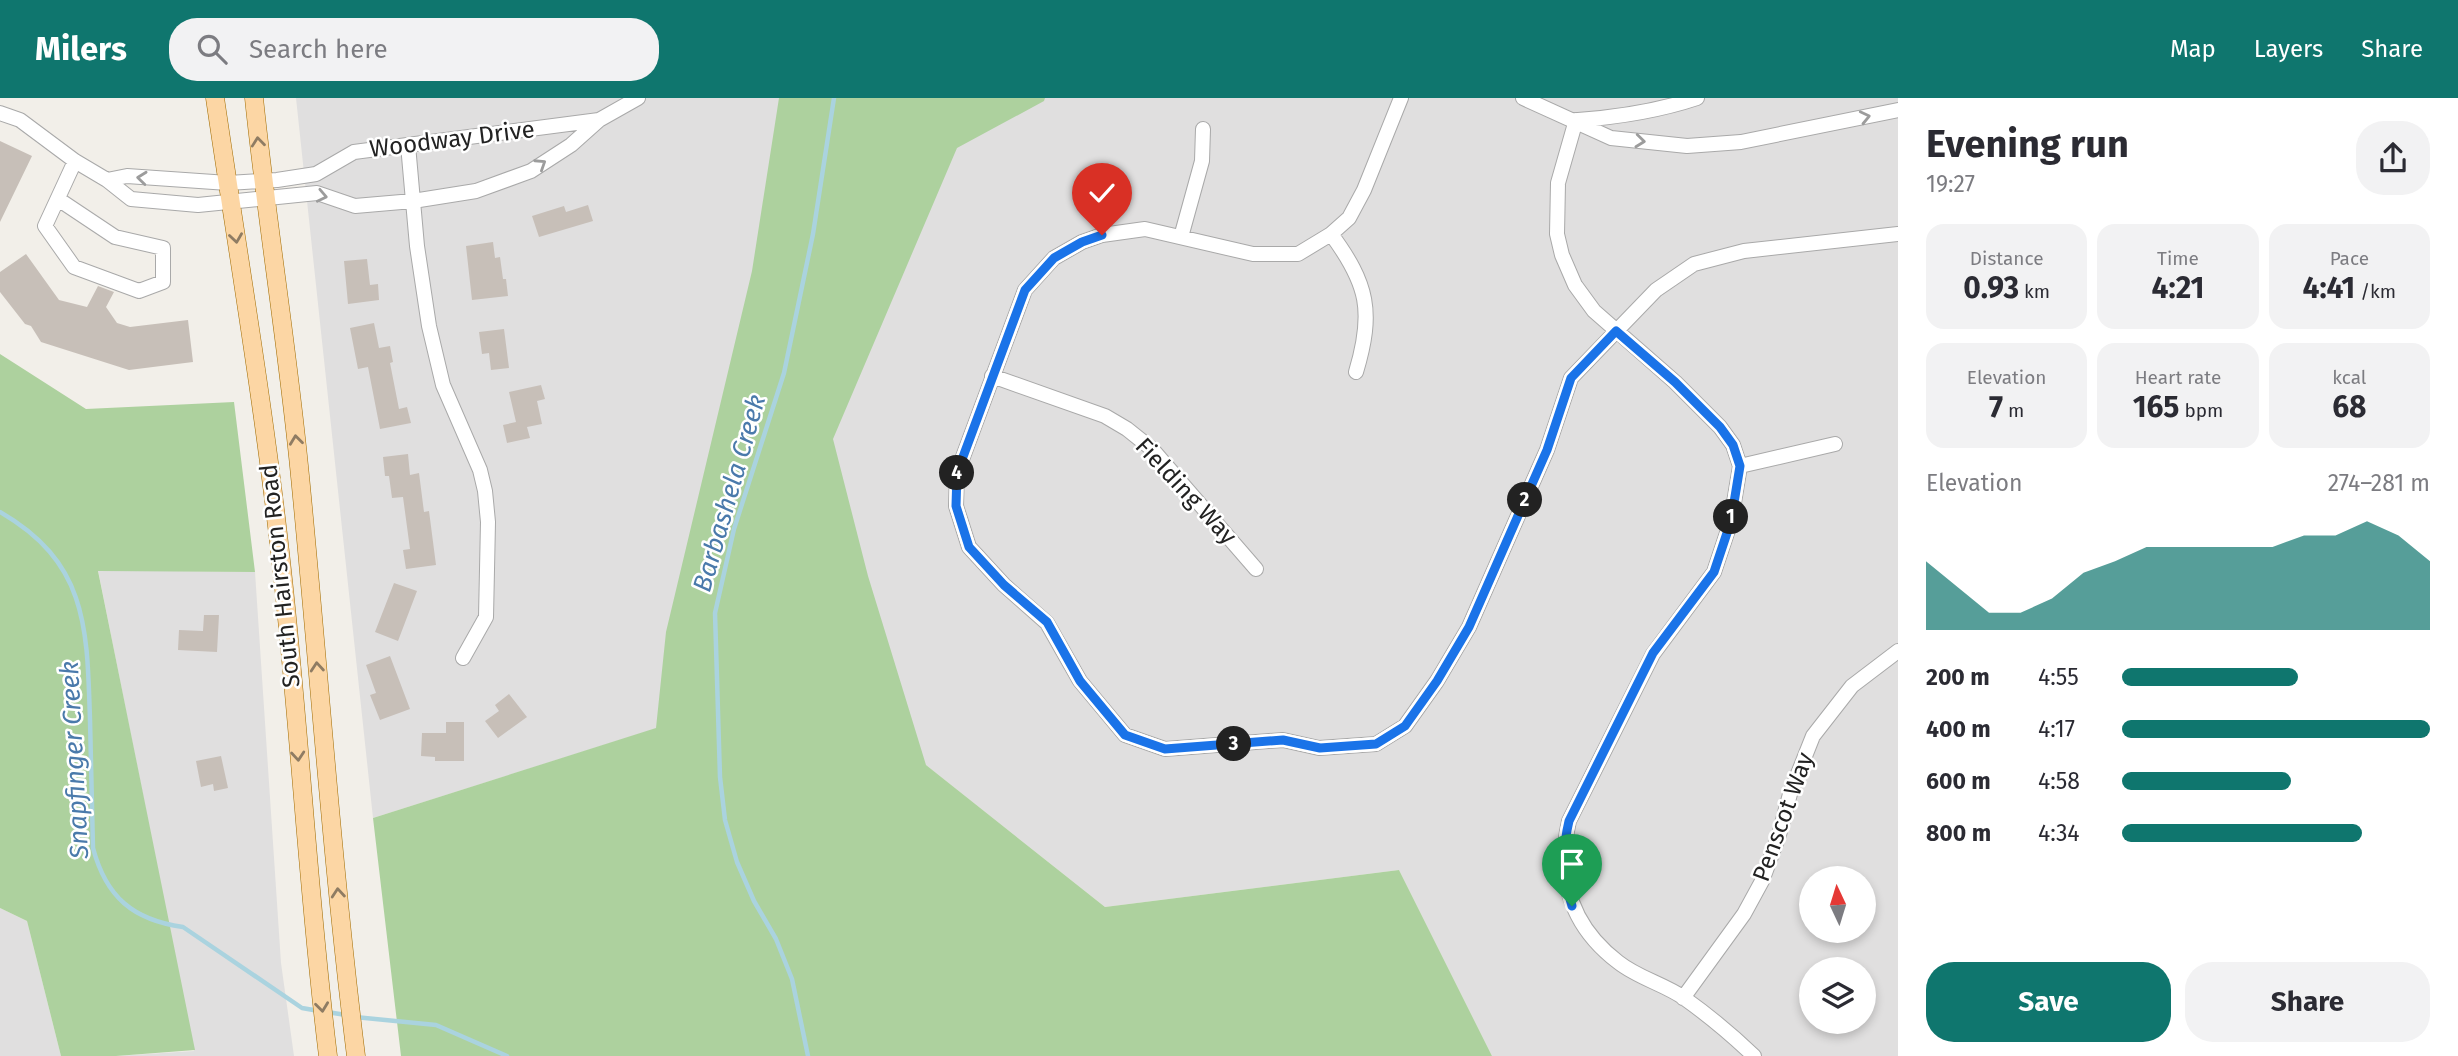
<!DOCTYPE html>
<html lang="en">
<head>
<meta charset="utf-8">
<style>
	body { margin:0; font-family:"Fira Sans",sans-serif; background:#f2f2f3; color:#2b2b33; height:100vh; display:flex; flex-direction:column; font-size:26px; white-space:nowrap }
	* { box-sizing:border-box; margin:0 }
	p { font-size:23px; color:#7c7c81 }
	.icon { flex:none; width:38px; height:38px; fill:none; stroke:currentColor; stroke-width:2; stroke-linecap:round; stroke-linejoin:round }
	.map { position:relative; flex:1; overflow:hidden }
	.sheet { display:flex; flex-direction:column; background:#fff; width:560px }
	.sheet>* { flex:none }
	.needle { width:46px; rotate:356deg }
	.controls { position:absolute; left:1799px; top:768px; display:grid; gap:14px }
	.controls a { display:grid; place-items:center; width:77px; height:77px; border-radius:50%; background:#fff; box-shadow:0 4px 10px #0003; font-size:35px }
	.pin { position:absolute; display:grid; place-items:center; width:60px; height:60px; color:#fff; margin:-72px -30px; border-radius:50% 50% 50% 0; rotate:-45deg; box-shadow:0 0 7px #0007 }
	.pin .icon { rotate:45deg }
	.km { position:absolute; width:35px; height:35px; margin:-18px; border-radius:50%; background:#222; color:#fff; font-size:19px; line-height:35px; text-align:center }
	.round { display:grid; place-items:center; flex:none; width:74px; height:74px; border-radius:28px; background:#f2f2f3 }
	.overview { display:flex; align-items:center; justify-content:space-between; height:119px; padding:0 28px }
	h1 { font-size:38px; font-weight:700; line-height:52px }
	.figures { display:grid; grid-template-columns:repeat(3,1fr); gap:10px; height:119px; padding:7px 28px }
	.figures div { display:grid; align-content:center; border-radius:18px; background:#f2f2f3; text-align:center }
	.figures b { font-size:30px; font-weight:700 }
	.figures small { font-size:19px; font-weight:400 }
	.figures p { font-size:19px }
	.chart { height:196px; padding:14px 28px }
	.chart p { display:flex; justify-content:space-between }
	.chart svg { width:100%; height:126px; margin-top:7px; fill:#0f766e; opacity:.7 }
	.button { display:flex; gap:14px; margin-top:auto; padding:14px 28px }
	.button a { flex:1; height:80px; border-radius:28px; background:#0f766e; color:#fff; font-size:28px; font-weight:700; line-height:80px; text-align:center }
	.button a+a { background:#f2f2f3; color:#2b2b33 }
	ul { padding:0 28px; list-style:none; font-size:23px }
	li { display:grid; grid-template-columns:112px 84px 1fr; align-items:center; height:52px }
	li i { height:18px; border-radius:9px; background:#0f766e }
	header { display:flex; align-items:center; gap:42px; box-sizing:border-box; height:98px; padding:0 35px; background:#0f766e; color:#fff }
	header strong { font-size:33px }
	nav { display:flex; gap:38px; margin-inline-start:auto; font-size:24px }
	.search { width:490px; height:63px; background:#f2f2f3; display:flex; align-items:center; gap:18px; box-sizing:border-box; padding:0 24px; border-radius:28px; color:#7c7c81; font-size:26px }
	main { display:flex; flex:1; min-height:0 }
	.map>svg:first-child { display:block }
	.residential { fill:#e0dfdf; fill-rule:evenodd }
	.forest { fill:#add19e }
	.lines { fill:none; stroke-linecap:round; stroke-linejoin:round }
	.stream { stroke:#aad3df; stroke-width:4.5 }
	.building { fill:#c7bfb8 }
	.minor-casing { stroke:#a9a9a9; stroke-width:16 }
	.major-casing { stroke:#a06b00; stroke-width:19 }
	.minor { stroke:#fff; stroke-width:14 }
	.major { stroke:#fcd6a4; stroke-width:18 }
	.oneway { stroke:#9c9c9c }
	.oneway2 { stroke:#8f7c63 }
	.route-casing { stroke:#fff; stroke-width:14 }
	.route { stroke:#1a73e8; stroke-width:9 }
	.labels { text-anchor:middle; stroke-width:5; stroke-linejoin:round; paint-order:stroke }
	.street-label { font-size:24px; fill:#222; stroke:#fff }
	.water-label { font-size:26px; font-style:italic; fill:#4a7aab; stroke:#fff }
</style>
</head>
<body>
<header>
<strong>Milers</strong>
<div class="search"><svg class="icon" aria-label="search" viewBox="0 0 24 24"><circle cx="10" cy="10" r="6"/><path d="M15 15l6 6"/></svg>Search here</div>
<nav><a>Map</a><a>Layers</a><a>Share</a></nav>
</header>
<main>
<div class="map">
<svg width="1898" height="958" viewBox="0 0 1898 958">
	<rect width="100%" height="100%" fill="#f2efe9"/>
	<!-- residential -->
	<path class="residential" d="M296 0H1898V958H1492L1399 772 1105 809 816 580 373 720ZM1811 780H1864V833H1811ZM1811 872H1864V924H1811Z
		M98 472 255 474 281 865 294 958H116L194 953Z
		M0 810 27 823 61 958H0Z"/>
	<!-- forest -->
	<path class="forest" d="M779 0H1045L1044 3 957 50 833 341 868 478 926 667 1105 809 1399 772 1492 958H401L373 720 656 630 666 534 752 173Z
		M0 256 86 311 234 304 255 474 98 473 195 952 116 958H61L27 823 0 810Z"/>
	<g class="lines">
		<!-- stream -->
		<path class="stream" d="M0 414C88 465 87 530 90 622 91 664 92 707 93 750 106 799 133 822 183 829L302 910 319 913
			M327 914 346 917
			M355 919 436 927 507 958
			M808 958 792 881 776 841 754 803 737 764 725 722 720 679 715 515 734 431 784 275 813 136 834 0"/>
	</g>
	<!-- building -->
	<path class="building" d="M0 43 32 58 0 124Z
		M588 107 593 123 539 139 532 118 564 108 566 114Z
		M493 144 495 160 500 159 503 181H506L508 198 472 202 466 148Z
		M26 156 59 202 87 209 98 188 114 194 106 209 117 225 130 229 188 222 193 264 129 272 41 244 31 228 25 226 0 194V174Z
		M367 161 370 187 378 186 379 202 348 206 344 163Z
		M374 225 379 250 390 248 393 264 390 265 399 311 407 309 411 325 380 331 368 269 358 271 350 230Z
		M504 231 509 270 491 272 489 255 482 256 479 234Z
		M541 287 545 301 537 303 542 326 527 329 530 340 507 345 503 327 516 324 509 294Z
		M408 356 410 377 419 375 424 414 429 413 436 467 406 471 403 452 410 451 403 399 392 400 389 378H385L383 359Z
		M394 485 417 493 398 543 375 534Z
		M204 517H219L217 554 178 552 179 532 203 533Z
		M390 558 410 611 380 622 370 597 376 595 366 567Z
		M509 596 527 619 498 640 485 623 499 613 495 607Z
		M446 624H464V663H435V659L421 658 422 635H446Z
		M221 658 228 690 214 693 213 686 201 689 196 663Z"/>
	<g class="lines">
		<!-- minor casing -->
		<g class="minor-casing">
			<path id="minor" d="M1401 0 1364 92 1349 120 1331 136 1298 156H1253L1145 131 1102 137 1082 144 1054 160 1025 192 957 375 956 408 969 449 1004 487 1047 525 1080 583 1125 637 1165 651 1283 642 1319 650 1376 646 1405 628 1437 583 1469 529 1547 352 1571 280 1656 192 1694 166 1744 153 1898 136
				M1523 0 1611 40 1687 48 1741 44 1898 12
				M0 15 20 22 75 63 107 82 131 101 198 107 317 95 355 108 413 103 476 93 531 73 571 47 599 22 638 0
				M1576 22 1558 85 1557 136 1562 157 1575 187 1594 213 1675 284 1720 329 1733 347 1740 368 1731 423 1714 474 1653 556 1569 723C1556 781 1571 828 1618 864 1638 880 1664 886 1684 900 1708 917 1733 938 1754 958
				M1578 22C1619 19 1658 13 1697 0
				M408 47 417 148 429 228 443 287 480 372 485 393 488 424 486 519 463 560
				M107 82 127 78 228 85 277 82 316 76 354 54 599 22
				M58 101 115 139 163 150V184L139 193 74 169 45 128 75 63
				M1331 136C1368 186 1374 214 1356 274
				M1181 139 1202 63 1203 31
				M992 278 1105 318 1127 331 1152 351 1256 471
				M1740 368 1835 346
				M1683 900 1744 816 1762 783 1779 737 1790 696 1813 638 1852 588 1898 553"/>
		</g>
		<!-- major casing -->
		<g class="major-casing">
			<path id="major" d="M215 0C238 157 265 314 282 472 300 634 308 796 328 958
				M254 0C267 126 288 252 300 378 319 572 332 765 356 958"/>
		</g>
		<!-- minor -->
		<use href="#minor" class="minor"/>
		<!-- major -->
		<use href="#major" class="major"/>
	</g>
	<!-- one-way arrows -->
	<defs><path id="oneway-chevron" d="M-2-3.5L2.5 0L-2 3.5" fill="none" stroke-width="1.6" stroke-linecap="round" stroke-linejoin="round" transform="scale(1.75)"/></defs>
	<g class="oneway">
		<use href="#oneway-chevron" transform="translate(1865 19) rotate(-13)"/>
		<use href="#oneway-chevron" transform="translate(1640 43) rotate(6)"/>
		<use href="#oneway-chevron" transform="translate(541 66) rotate(-33)"/>
		<use href="#oneway-chevron" transform="translate(142 80) rotate(-174)"/>
		<use href="#oneway-chevron" transform="translate(322 98) rotate(12)"/>
	</g>
	<g class="oneway2">
		<use href="#oneway-chevron" transform="translate(258 44) rotate(-96)"/>
		<use href="#oneway-chevron" transform="translate(236 140) rotate(82)"/>
		<use href="#oneway-chevron" transform="translate(296 342) rotate(-97)"/>
		<use href="#oneway-chevron" transform="translate(317 569) rotate(-95)"/>
		<use href="#oneway-chevron" transform="translate(298 658) rotate(85)"/>
		<use href="#oneway-chevron" transform="translate(338 795) rotate(-95)"/>
		<use href="#oneway-chevron" transform="translate(322 909) rotate(83)"/>
	</g>
	<g class="lines">
		<!-- route casing -->
		<g class="route-casing">
			<path id="route" d="M1102 137 1082 144 1054 160 1025 192 957 375 956 408 969 449 1004 487 1047 524 1080 583 1125 637 1165 651 1283 642 1320 650 1376 646 1405 628 1437 583 1469 529 1547 352 1571 280 1616 233 1675 284 1720 329 1733 347 1740 368 1731 423 1714 474 1653 555 1569 723C1562 752 1563 780 1572 808"/>
		</g>
		<!-- route -->
		<use href="#route" class="route"/>
	</g>
	<g class="labels">
		<!-- street labels -->
		<g class="street-label">
			<text transform="translate(452 41) rotate(-7)" y="8">Woodway Drive</text>
			<text transform="translate(1186 393) rotate(47)" y="8">Fielding Way</text>
			<text transform="translate(280 478) rotate(-96)" y="8">South Hairston Road</text>
			<text transform="translate(1783 719) rotate(-70)" y="8">Penscot Way</text>
		</g>
		<!-- water labels -->
		<g class="water-label">
			<text transform="translate(729 395) rotate(-74)" y="9">Barbashela Creek</text>
			<text transform="translate(74 662) rotate(-93)" y="9">Snapfinger Creek</text>
		</g>
	</g>
</svg>
<div class="controls">
<a><svg class="needle" viewBox="-14 -14 28 28"><path d="M0-13l5 13h-10z" fill="#e53935"/><path d="M0 13l5-13h-10z" fill="#7c7c81"/></svg></a>
<a><svg class="icon" aria-label="layers" viewBox="0 0 24 24"><path d="M12 4l9 5-9 5-9-5zM3 14l9 5 9-5"/></svg></a>
</div>
<div class="pin" style="left:1572px;top:808px;background:#1e9e55"><svg class="icon" aria-label="arrive" viewBox="0 0 24 24"><path d="M6 21V4h12l-3 4 3 4H6"/></svg></div>
<div class="pin" style="left:1102px;top:137px;background:#d93025"><svg class="icon" aria-label="check" viewBox="0 0 24 24"><path d="M5 12l5 5 9-10"/></svg></div>
<b class="km" style="left:1731px;top:419px">1</b>
<b class="km" style="left:1525px;top:402px">2</b>
<b class="km" style="left:1234px;top:646px">3</b>
<b class="km" style="left:957px;top:375px">4</b>
</div>
<section class="sheet">
<div class="overview"><div><h1>Evening run</h1><p>19:27</p></div><a class="round"><svg class="icon" aria-label="share" viewBox="0 0 24 24"><path d="M12 15V3M7 8l5-5 5 5M5 13v7h14v-7"/></svg></a></div>
<div class="figures">
<div><p>Distance</p><b>0.93<small> km</small></b></div>
<div><p>Time</p><b>4:21</b></div>
<div><p>Pace</p><b>4:41<small> /km</small></b></div>
</div>
<div class="figures">
<div><p>Elevation</p><b>7<small> m</small></b></div>
<div><p>Heart rate</p><b>165<small> bpm</small></b></div>
<div><p>kcal</p><b>68</b></div>
</div>
<div class="chart"><p><span>Elevation</span>274–281 m</p>
<svg viewBox="0 0 160 44" preserveAspectRatio="none"><path d="M0 44V20L10 29L20 38L30 38L40 33L50 24L60 20L70 15L80 15L90 15L100 15L110 15L120 11L130 11L140 6L150 11L160 20V44z"/></svg>
</div>
<ul>
<li><b>200 m</b>4:55<i style="width:57%"></i></li>
<li><b>400 m</b>4:17<i style="width:100%"></i></li>
<li><b>600 m</b>4:58<i style="width:55%"></i></li>
<li><b>800 m</b>4:34<i style="width:78%"></i></li>
</ul>
<div class="button"><a>Save</a><a>Share</a></div>
</section>
</main>
</body>
</html>
